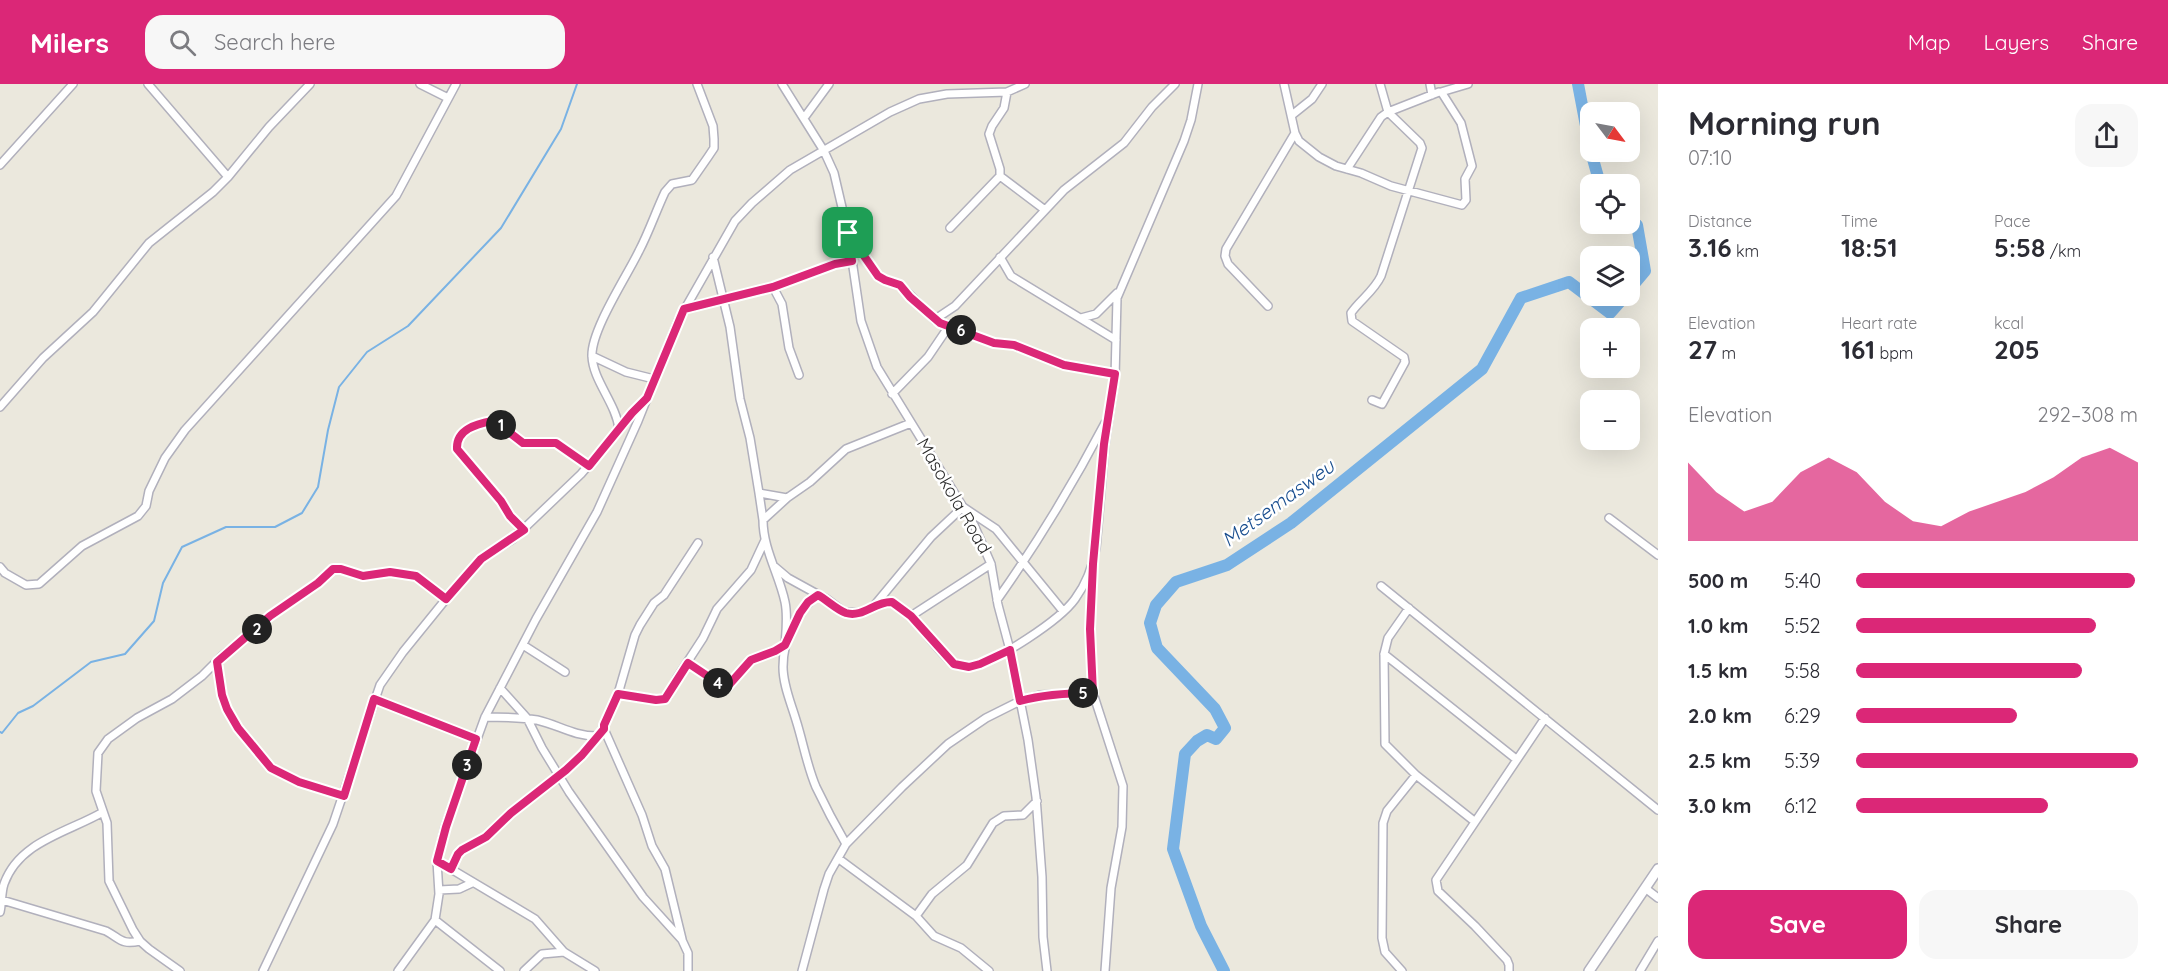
<!DOCTYPE html>
<html lang="en">
<head>
<meta charset="utf-8">
<style>
	body { margin:0; font-family:Quicksand,sans-serif; background:#f7f7f7; color:#2b2b33; height:100vh; display:flex; flex-direction:column; font-size:22px; white-space:nowrap }
	* { box-sizing:border-box; margin:0 }
	p { font-size:20px; color:#7c7c81 }
	.icon { flex:none; width:33px; height:33px; fill:none; stroke:currentColor; stroke-width:2; stroke-linecap:round; stroke-linejoin:round }
	.map { position:relative; flex:1; overflow:hidden }
	.details { display:flex; flex-direction:column; background:#fff; width:510px }
	.details>* { flex:none }
	.needle { width:39px; rotate:122deg }
	.controls { position:absolute; left:1580px; top:18px; display:grid; gap:12px }
	.controls a { display:grid; place-items:center; width:60px; height:60px; border-radius:12px; background:#fff; box-shadow:0 6px 24px #0002; font-size:30px }
	.pin { position:absolute; display:grid; place-items:center; width:51px; height:51px; color:#fff; margin:-26px; border-radius:12px; box-shadow:0 3px 9px #0006 }
	.km { position:absolute; width:30px; height:30px; margin:-15px; border-radius:50%; background:#222; color:#fff; font-size:16px; line-height:30px; text-align:center }
	.round { display:grid; place-items:center; flex:none; width:63px; height:63px; border-radius:18px; background:#f7f7f7 }
	.headline { display:flex; align-items:center; justify-content:space-between; height:102px; padding:0 30px }
	h1 { font-size:33px; font-weight:800; line-height:45px }
	.metrics { display:grid; grid-template-columns:repeat(3,1fr); gap:9px; height:102px; padding:6px 30px }
	.metrics div { display:grid; align-content:center }
	.metrics b { font-size:26px; font-weight:800 }
	.metrics small { font-size:16px; font-weight:400 }
	.metrics p { font-size:16px }
	.chart { height:168px; padding:12px 30px }
	.chart p { display:flex; justify-content:space-between }
	.chart svg { width:100%; height:108px; margin-top:6px; fill:#db2777; opacity:.7 }
	.action { display:flex; gap:12px; margin-top:auto; padding:12px 30px }
	.action a { flex:1; height:69px; border-radius:18px; background:#db2777; color:#fff; font-size:24px; font-weight:800; line-height:69px; text-align:center }
	.action a+a { background:#f7f7f7; color:#2b2b33 }
	ul { padding:0 30px; list-style:none; font-size:20px }
	li { display:grid; grid-template-columns:96px 72px 1fr; align-items:center; height:45px }
	li i { height:15px; border-radius:8px; background:#db2777 }
	header { display:flex; align-items:center; gap:36px; box-sizing:border-box; height:84px; padding:0 30px; background:#db2777; color:#fff }
	header strong { font-size:28px }
	nav { display:flex; gap:33px; margin-inline-start:auto; font-size:21px }
	.search { width:420px; height:54px; background:#f7f7f7; display:flex; align-items:center; gap:15px; box-sizing:border-box; padding:0 21px; border-radius:18px; color:#7c7c81; font-size:22px }
	main { display:flex; flex:1; min-height:0 }
	.map>svg:first-child { display:block }
	.lines { fill:none; stroke-linecap:round; stroke-linejoin:round }
	.stream { stroke:#79b2e4; stroke-width:2 }
	.river { stroke:#79b2e4; stroke-width:12 }
	.minor-casing { stroke:#b1b0bc; stroke-width:10 }
	.tertiary-casing { stroke:#b1b0bc; stroke-width:12 }
	.minor { stroke:#fff; stroke-width:7 }
	.tertiary { stroke:#fff; stroke-width:9 }
	.route-casing { stroke:#fff; stroke-width:12 }
	.route { stroke:#db2777; stroke-width:8 }
	.labels { text-anchor:middle; stroke-width:5; stroke-linejoin:round; paint-order:stroke }
	.street-label { font-size:18px; fill:#2a2a2a; stroke:#fff }
	.water-label { font-size:20px; font-style:italic; fill:#194e8f; stroke:#fff }
</style>
</head>
<body>
<header>
<strong>Milers</strong>
<div class="search"><svg class="icon" aria-label="search" viewBox="0 0 24 24"><circle cx="10" cy="10" r="6"/><path d="M15 15l6 6"/></svg>Search here</div>
<nav><a>Map</a><a>Layers</a><a>Share</a></nav>
</header>
<main>
<div class="map">
<svg width="1658" height="887" viewBox="0 0 1658 887">
	<rect width="100%" height="100%" fill="#ebe8dd"/>
	<g class="lines">
		<!-- stream -->
		<path class="stream" d="M0 648 2 649 18 629 33 622 91 578 125 570 154 537 163 499 182 463 226 443H275L302 429 318 403 328 346 339 303 367 268 408 242 501 144 561 45 577 0"/>
		<!-- river -->
		<path class="river" d="M1578 0 1590 63
			M1591 68 1600 100
			M1629 135 1637 141 1645 187 1629 206
			M1224 887 1201 842 1173 765 1185 670 1197 657 1207 651 1216 655 1225 644 1215 625 1157 564 1150 539 1156 521 1176 498 1227 481 1291 439 1482 285 1521 214 1569 198 1610 229 1625 212"/>
		<!-- minor casing -->
		<g class="minor-casing">
			<path id="minor" d="M148 0 228 93
				M420 0 448 14
				M782 0 824 67 834 89 848 149 861 237 877 283 974 441 991 480 998 521 1010 566 1028 656 1036 713 1042 793 1043 853 1047 887
				M1284 0 1295 49 1299 57 1319 73 1336 82 1361 89 1391 102 1462 121 1466 116 1465 95 1472 82 1461 39 1442 9 1439 8 1388 28 1381 33 1347 85
				M1430 0 1432 11
				M1441 8 1468 0
				M1292 31 1312 15 1322 0
				M804 34 829 0
				M0 81 73 0
				M1000 92 1045 126
				M950 144 1000 92V85L989 50 992 42 1004 24 1007 8
				M849 150 877 192 885 196 900 201 935 236 937 234 955 222 1064 106 1124 59 1152 23 1175 0
				M713 173 730 243 740 315 750 354 759 409 787 414 810 398 846 365 911 339
				M1000 173 1011 192 1116 256
				M773 203 782 220 789 264 799 291
				M1268 222 1228 180 1225 172 1226 165 1295 49
				M684 225 773 203 835 180 852 177
				M1081 234 1096 230 1117 209
				M935 236 994 259 1014 261 1064 281 1115 290
				M592 272 626 288 654 295
				M892 310 928 273 949 242
				M1372 316 1382 320 1405 278 1404 273 1352 237 1351 229C1360 216 1374 207 1381 192L1422 64 1420 59 1388 28 1380 0
				M0 323 43 274 93 228 149 159 213 108 228 93 269 43 310 0
				M619 345C616 319 593 297 592 272 591 246 627 192 639 167 649 148 656 127 665 108L672 100 692 96 708 73 714 64V55L713 42 697 0
				M759 409 763 436 787 414
				M1609 434 1658 471
				M524 446 510 432 501 417 457 365C456 345 477 340 492 337L500 341 523 359H556L589 382
				M0 483 5 489 26 501 39 500 82 462 138 432 146 422 149 407 165 374 185 346 396 112 456 0
				M775 483 788 494 828 516 844 528 861 529 881 519 892 518 911 532 991 480
				M1093 485 1090 545 1093 609
				M1381 502 1658 726
				M818 511C796 527 783 555 783 583 783 601 791 619 796 636 803 658 807 682 816 703 825 722 835 741 846 760
				M997 516C1038 458 1072 402 1105 339
				M873 523 931 453 963 423 996 445 1063 527
				M1409 524 1388 554 1384 570 1385 660 1416 691 1474 737
				M911 532C919 541 946 576 954 580 959 582 967 583 972 582 998 577 1060 536 1075 515 1086 500 1093 481 1096 464L1105 360 1115 294 1117 214 1184 57 1191 36 1198 0
				M523 561 565 588
				M1384 570 1516 675
				M217 578 222 611 227 625 238 644 271 684 299 698 344 712
				M688 579 726 604 751 576 775 567 785 561C786 547 788 532 785 518 779 490 763 465 763 436
				M500 604 527 634 542 664 569 708 643 813 682 856 688 869V887
				M618 610 635 551 640 541 654 519 664 511 698 459
				M374 615 476 655
				M485 633C502 633 521 633 537 636 559 641 573 652 597 652
				M604 645 642 731 652 762 665 785 682 855
				M839 775 916 832 934 852 961 864 989 887
				M437 777 451 785 458 770 462 766 486 753 511 729 566 686 582 671 604 645V641L618 610 661 616 668 612 677 594 703 554 717 525 751 486 765 456
				M451 785 535 835 564 868 595 887
				M1645 804 1658 814
				M439 806 459 805 472 799
				M2 816 106 847C121 855 121 861 140 857
				M0 828C2 819 1 809 4 800 19 757 69 748 103 728
				M916 832 932 810 967 781 993 739 1004 732 1023 731 1037 717
				M435 836 500 887
				M180 887 149 865 140 857 133 846 109 797 107 739 96 707 98 669 108 655 137 634 172 615 202 592 222 572 261 542 270 532 318 499 333 485H341L363 492 390 488 416 492 446 515 481 475 513 455 581 390 643 318
				M263 887 333 740 380 601 403 568 446 515
				M398 887 435 836 439 810 437 777 445 743 485 633 536 535 597 428 638 337 678 237 735 137 752 119 790 86 890 28 919 15 947 10 1007 8 1025 0
				M524 887 542 870 564 868
				M802 887 824 805 829 790 846 760 902 703 948 660 986 634 1020 617 1040 611 1093 609 1123 702 1122 743 1111 804 1105 887
				M1402 887 1385 868 1382 854 1383 739 1387 727 1416 691
				M1509 887V881L1507 876 1475 842 1438 807 1436 796 1545 634
				M1640 887 1658 857"/>
		</g>
		<!-- tertiary casing -->
		<g class="tertiary-casing">
			<path id="tertiary" d="M1589 887 1658 785"/>
		</g>
		<!-- minor -->
		<use href="#minor" class="minor"/>
		<!-- tertiary -->
		<use href="#tertiary" class="tertiary"/>
	</g>
	<g class="lines">
		<!-- route casing -->
		<g class="route-casing">
			<path id="route" d="M848 149 878 192 885 196 900 201 910 213 940 239 994 259 1014 261 1064 281 1115 290 1104 360 1093 480 1090 545 1093 609C1068 609 1045 610 1020 617L1010 566 980 580 969 583 954 580 911 532 892 518C875 517 863 534 846 529 837 526 827 516 818 511L808 518 800 529 785 561 775 567 751 576 727 603H724L688 579 665 615 656 616 618 610 604 641V645L582 671 566 686 511 729 486 753 462 766 458 770 451 785 437 777 446 743 476 655 374 615 344 712 299 698 271 684 238 644 227 625 222 611 217 578 270 532 318 499 333 485H341L363 492 390 488 416 492 446 515 481 475 524 446 510 432 501 417 457 365C456 345 477 340 492 337L496 338 523 359H556L589 382 632 329 647 314 684 225 773 203 835 180 852 177Z"/>
		</g>
		<!-- route -->
		<use href="#route" class="route"/>
	</g>
	<g class="labels">
		<!-- street labels -->
		<g class="street-label">
			<text transform="translate(954 412) rotate(60)" y="6">Masokola Road</text>
		</g>
		<!-- water labels -->
		<g class="water-label">
			<text transform="translate(1278 419) rotate(-36)" y="7">Metsemasweu</text>
		</g>
	</g>
</svg>
<div class="controls">
<a><svg class="needle" viewBox="-14 -14 28 28"><path d="M0-13l5 13h-10z" fill="#e53935"/><path d="M0 13l5-13h-10z" fill="#7c7c81"/></svg></a>
<a><svg class="icon" aria-label="locate" viewBox="0 0 24 24"><circle cx="12" cy="12" r="6"/><path d="M12 2v4M12 18v4M2 12h4M18 12h4"/></svg></a>
<a><svg class="icon" aria-label="layers" viewBox="0 0 24 24"><path d="M12 4l9 5-9 5-9-5zM3 14l9 5 9-5"/></svg></a>
<a>+</a>
<a>−</a>
</div>
<div class="pin" style="left:848px;top:149px;background:#1e9e55"><svg class="icon" aria-label="arrive" viewBox="0 0 24 24"><path d="M6 21V4h12l-3 4 3 4H6"/></svg></div>
<b class="km" style="left:501px;top:341px">1</b>
<b class="km" style="left:257px;top:545px">2</b>
<b class="km" style="left:467px;top:681px">3</b>
<b class="km" style="left:718px;top:599px">4</b>
<b class="km" style="left:1083px;top:609px">5</b>
<b class="km" style="left:961px;top:246px">6</b>
</div>
<section class="details">
<div class="headline"><div><h1>Morning run</h1><p>07:10</p></div><a class="round"><svg class="icon" aria-label="share" viewBox="0 0 24 24"><path d="M12 15V3M7 8l5-5 5 5M5 13v7h14v-7"/></svg></a></div>
<div class="metrics">
<div><p>Distance</p><b>3.16<small> km</small></b></div>
<div><p>Time</p><b>18:51</b></div>
<div><p>Pace</p><b>5:58<small> /km</small></b></div>
</div>
<div class="metrics">
<div><p>Elevation</p><b>27<small> m</small></b></div>
<div><p>Heart rate</p><b>161<small> bpm</small></b></div>
<div><p>kcal</p><b>205</b></div>
</div>
<div class="chart"><p><span>Elevation</span>292–308 m</p>
<svg viewBox="0 0 160 44" preserveAspectRatio="none"><path d="M0 44V12L10 24L20 32L30 28L40 16L50 10L60 16L70 28L80 36L90 38L100 32L110 28L120 24L130 18L140 10L150 6L160 12V44z"/></svg>
</div>
<ul>
<li><b>500 m</b>5:40<i style="width:99%"></i></li>
<li><b>1.0 km</b>5:52<i style="width:85%"></i></li>
<li><b>1.5 km</b>5:58<i style="width:80%"></i></li>
<li><b>2.0 km</b>6:29<i style="width:57%"></i></li>
<li><b>2.5 km</b>5:39<i style="width:100%"></i></li>
<li><b>3.0 km</b>6:12<i style="width:68%"></i></li>
</ul>
<div class="action"><a>Save</a><a>Share</a></div>
</section>
</main>
</body>
</html>
